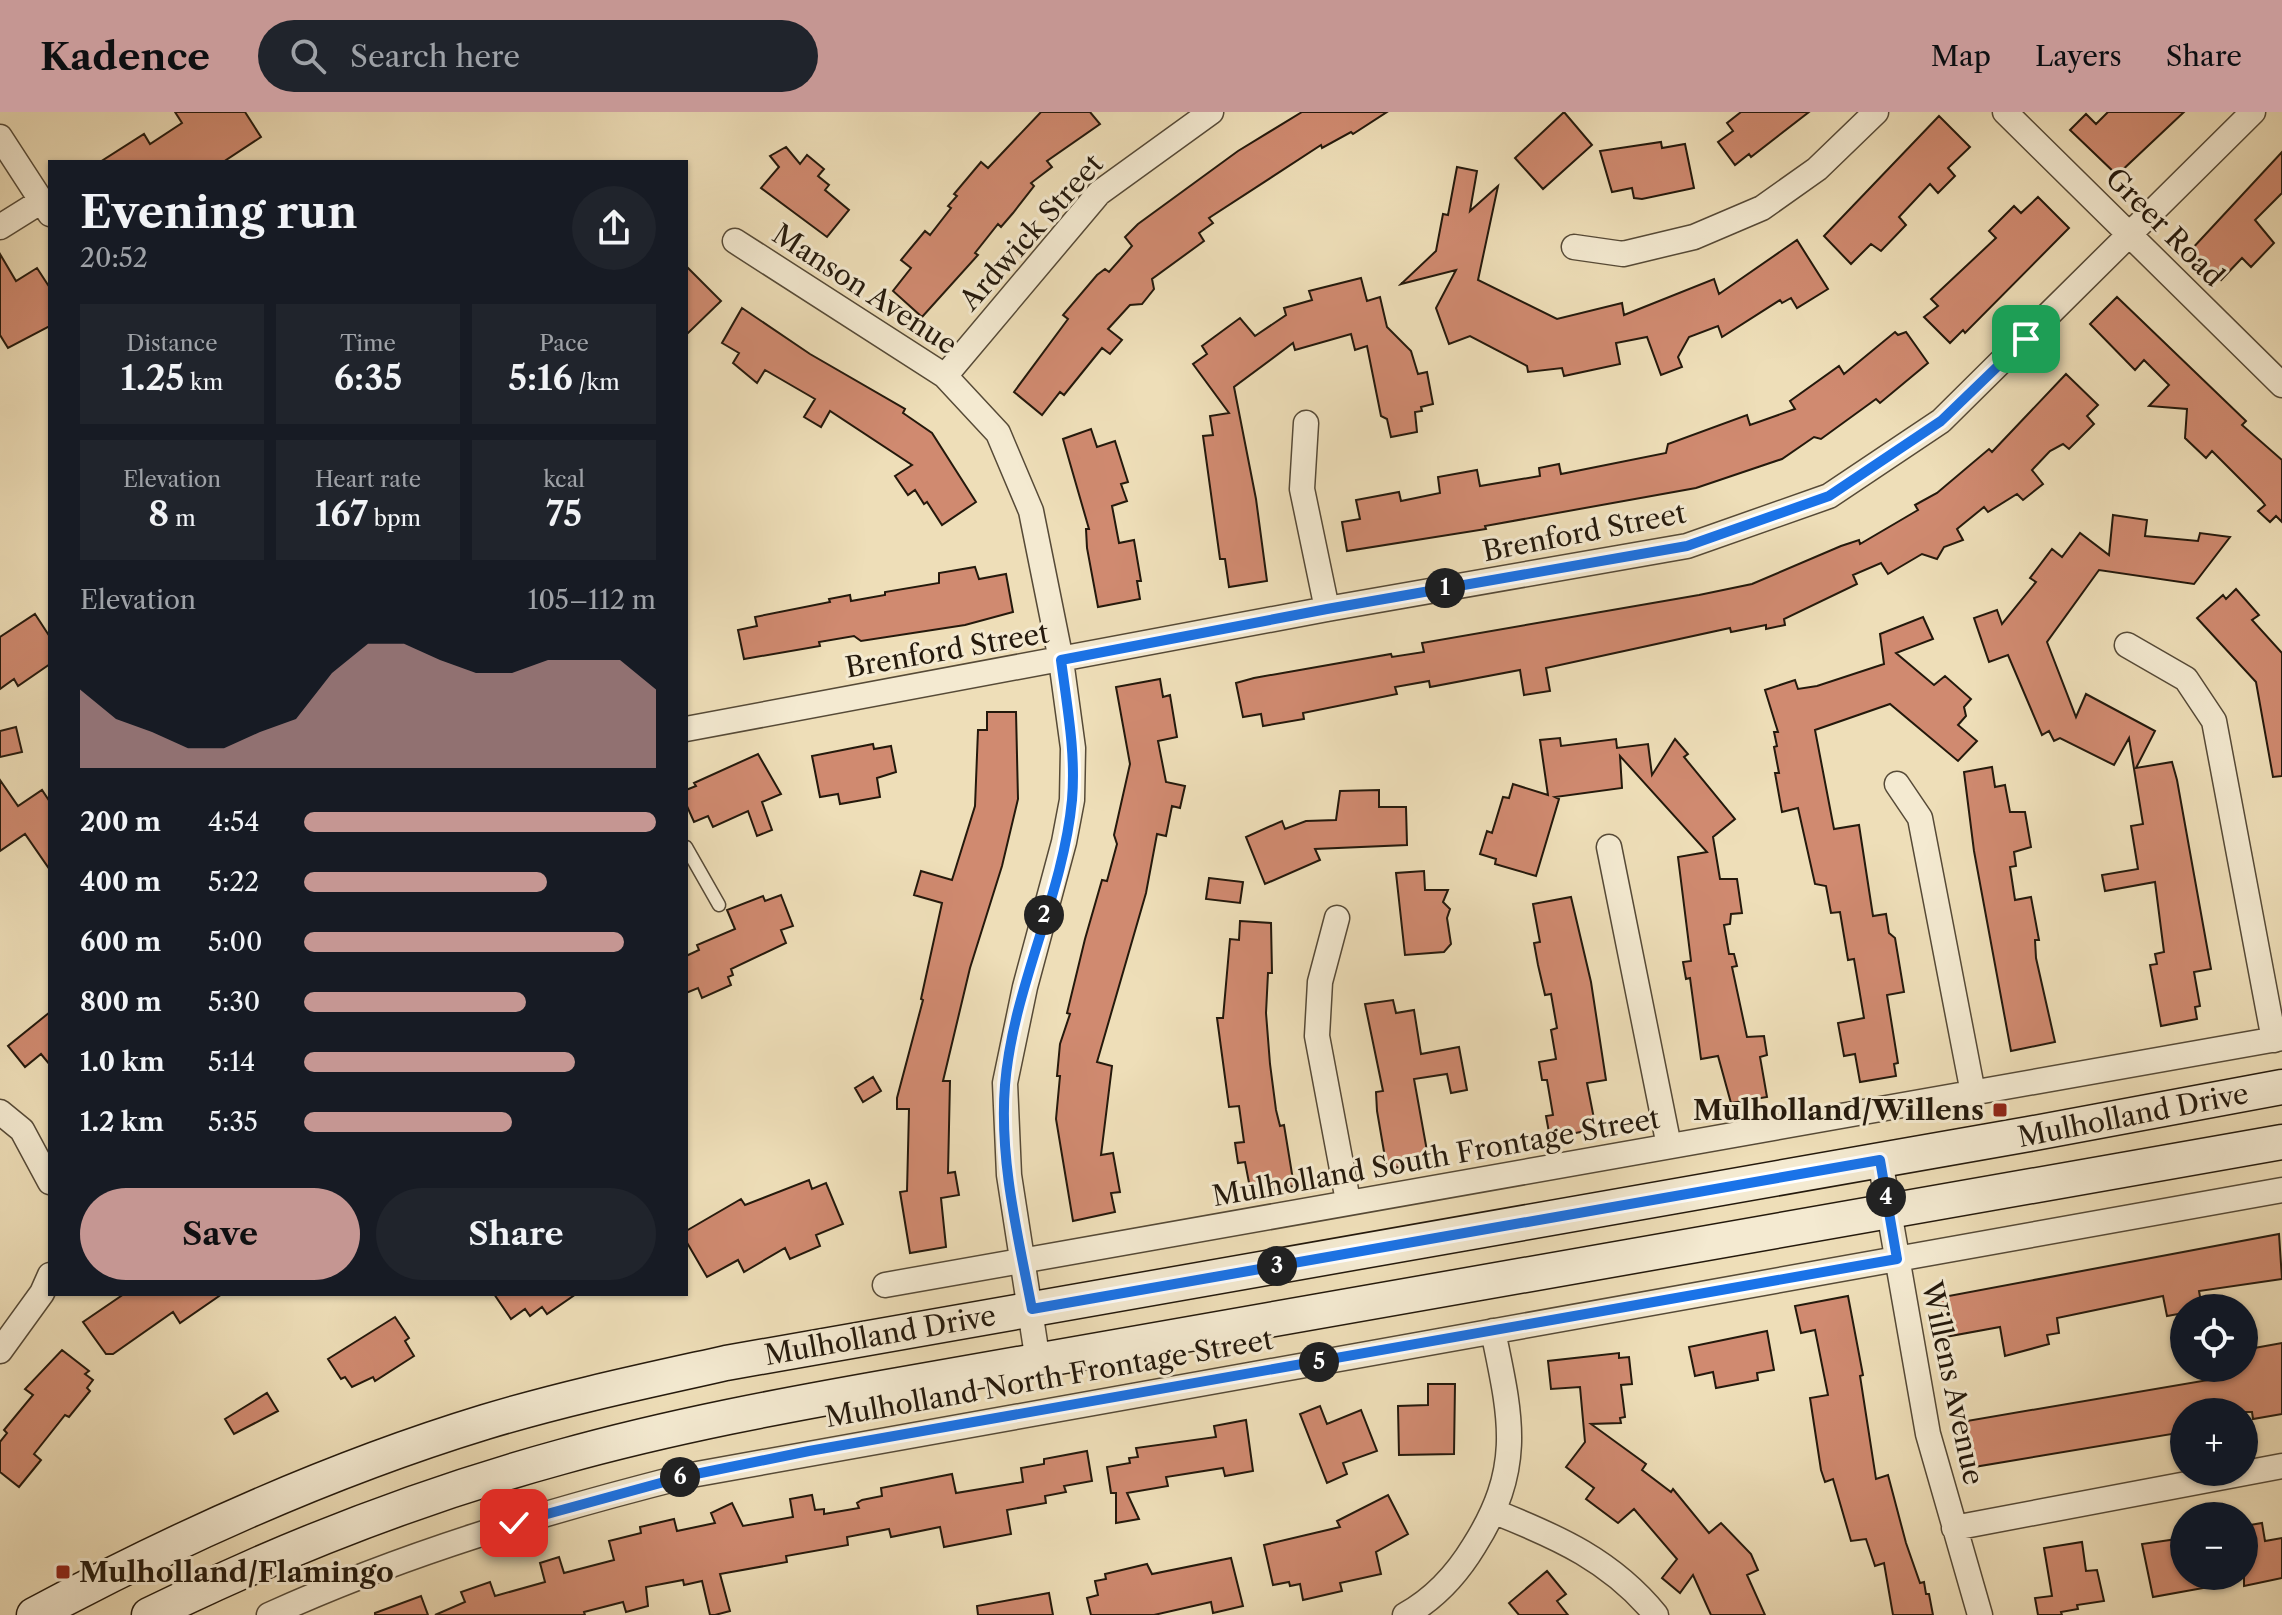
<!DOCTYPE html>
<html lang="en">
<head>
<meta charset="utf-8">
<style>
	body { margin:0; font-family:"Libre Caslon Text",serif; background:#20242c; color:#f1f3f6; height:100vh; display:flex; flex-direction:column; font-size:30px; white-space:nowrap }
	* { box-sizing:border-box; margin:0 }
	p { font-size:26px; color:#9ea1a6 }
	.icon { flex:none; width:44px; height:44px; fill:none; stroke:currentColor; stroke-width:2; stroke-linecap:round; stroke-linejoin:round }
	.map { position:relative; flex:1; overflow:hidden }
	.side { position:absolute; left:48px; top:48px; width:640px; height:1136px; display:flex; flex-direction:column; background:#171b24; border-radius:0px; box-shadow:0 2px 6px #0004 }
	.side>* { flex:none }
	.fabs { position:absolute; left:2170px; top:1182px; display:grid; gap:16px }
	.fabs a { display:grid; place-items:center; width:88px; height:88px; border-radius:50%; background:#171b24; box-shadow:0 2px 6px #0004; font-size:40px }
	.pin { position:absolute; display:grid; place-items:center; width:68px; height:68px; color:#fff; margin:-34px; border-radius:16px; box-shadow:0 4px 12px #0006 }
	.km { position:absolute; width:40px; height:40px; margin:-20px; border-radius:50%; background:#222; color:#fff; font-size:22px; line-height:40px; text-align:center }
	.round { display:grid; place-items:center; flex:none; width:84px; height:84px; border-radius:42px; background:#20242c }
	.overview { display:flex; align-items:center; justify-content:space-between; height:136px; padding:0 32px }
	h1 { font-size:44px; font-weight:800; line-height:60px }
	.stats { display:grid; grid-template-columns:repeat(3,1fr); gap:12px; height:136px; padding:8px 32px }
	.stats div { display:grid; align-content:center; border-radius:0px; background:#20242c; text-align:center }
	.stats b { font-size:34px; font-weight:800 }
	.stats small { font-size:22px; font-weight:400 }
	.stats p { font-size:22px }
	.chart { height:224px; padding:16px 32px }
	.chart p { display:flex; justify-content:space-between }
	.chart svg { width:100%; height:144px; margin-top:8px; fill:#c59692; opacity:.7 }
	.action { display:flex; gap:16px; margin-top:auto; padding:16px 32px }
	.action a { flex:1; height:92px; border-radius:48px; background:#c59692; color:#111; font-size:32px; font-weight:800; line-height:92px; text-align:center }
	.action a+a { background:#20242c; color:#f1f3f6 }
	ul { padding:0 32px; list-style:none; font-size:26px }
	li { display:grid; grid-template-columns:128px 96px 1fr; align-items:center; height:60px }
	li i { height:20px; border-radius:10px; background:#c59692 }
	header { display:flex; align-items:center; gap:48px; box-sizing:border-box; height:112px; padding:0 40px; background:#c59692; color:#111 }
	header strong { font-size:38px }
	nav { display:flex; gap:44px; margin-inline-start:auto; font-size:28px }
	.search { width:560px; height:72px; background:#20242c; display:flex; align-items:center; gap:20px; box-sizing:border-box; padding:0 28px; border-radius:44px; color:#9ea1a6; font-size:30px }
	.map>svg:first-child { display:block }
	.building { fill:#d08a70; stroke:#24190c; stroke-width:2 }
	.lines { fill:none; stroke-linecap:round; stroke-linejoin:round }
	.lane-casing { stroke:#564a37; stroke-width:15 }
	.street-casing { stroke:#564a37; stroke-width:27 }
	.secondary-casing { stroke:#24190c; stroke-width:37 }
	.lane { stroke:#f4ead1; stroke-width:12 }
	.street { stroke:#f4ead1; stroke-width:24 }
	.secondary { stroke:#f4ead1; stroke-width:34 }
	.route-casing { stroke:#fff; stroke-width:16 }
	.route { stroke:#1a73e8; stroke-width:10 }
	.poi-dot { fill:#8f2418; stroke:#f4ead1; stroke-width:3 }
	.labels { text-anchor:middle; stroke-width:6; stroke-linejoin:round; paint-order:stroke }
	.street-label { font-size:28px; fill:#24190c; stroke:#f4ead1 }
	.poi-label { font-size:28px; font-weight:bold; fill:#24190c; stroke:#f4ead1; text-anchor:end }
</style>
</head>
<body>
<header>
<strong>Kadence</strong>
<div class="search"><svg class="icon" aria-label="search" viewBox="0 0 24 24"><circle cx="10" cy="10" r="6"/><path d="M15 15l6 6"/></svg>Search here</div>
<nav><a>Map</a><a>Layers</a><a>Share</a></nav>
</header>
<div class="map">
<svg width="2282" height="1503" viewBox="0 0 2282 1503">
	<rect width="100%" height="100%" fill="#eedeb8"/>
	<filter id="stains"><feTurbulence type="fractalNoise" baseFrequency=".0025" numOctaves="4"/><feColorMatrix values="0 0 0 0 .2 0 0 0 0 .09 0 0 0 0 .02 0 0 0 .5 -.17"/></filter>
	<radialGradient id="worn" r=".72"><stop offset=".6" stop-color="#630" stop-opacity="0"/><stop offset="1" stop-color="#630" stop-opacity=".3"/></radialGradient>
	<!-- building -->
	<path class="building" d="M175 0H245L261 25 223 50H100L144 22 150 32 182 11Z
		M1041 0H1090L1100 12 1047 49 1052 55 1031 71 1034 74 1013 101 1001 115 998 112 975 141 978 143 922 205 893 179 911 156 901 148 925 119 930 123 951 96 948 94 957 84 954 82 981 50 988 56Z
		M1302 0H1387L1353 22 1351 20 1322 36 1321 33 1209 106 1213 111 1199 121 1204 129 1152 167 1154 177 1142 192 1130 193 1108 217 1122 228 1110 242 1102 236 1064 283 1060 280 1042 303 1014 280 1068 207 1063 203 1097 163 1105 157 1109 160 1132 134 1125 125 1138 112 1238 39Z
		M1564 0 1592 33 1543 77 1515 46Z
		M1741 0H1809L1751 45 1749 42 1735 53 1718 30 1733 19 1727 11Z
		M2108 0H2184L2117 63 2070 18 2086 2 2096 12Z
		M1939 4 1970 35 1948 56 1955 64 1938 81 1930 72 1899 105 1906 113 1881 139 1871 132 1851 152 1824 124Z
		M1661 30 1662 36 1685 32 1694 76 1642 87 1634 86 1632 76 1612 80 1600 39Z
		M786 35 800 52 807 43 824 57 818 64 829 73 825 78 849 98 827 125 761 76 779 55 770 44Z
		M2282 40V81L2255 108 2274 131 2251 155 2242 146 2221 168 2190 139Z
		M1457 55 1477 59 1470 99 1498 74 1478 168 1557 207 1622 191 1624 203 1714 167 1719 182 1797 128 1828 177 1797 196 1791 186 1782 191 1780 188 1722 225 1718 214 1689 225 1678 245 1682 255 1661 263 1647 225 1616 231 1620 252 1564 264 1562 256 1528 260 1527 254 1470 224 1449 232 1436 196 1456 158 1401 172 1436 139 1443 102 1448 103Z
		M2038 85 2069 116 1965 221 1963 218 1950 231 1924 205 1938 194 1931 187 1996 126 1989 119 2014 94 2021 101Z
		M0 142 16 169 37 156 50 176V214L8 236 0 223Z
		M686 154 721 189 686 223Z
		M1361 166 1367 189 1380 185 1387 215 1411 239 1418 262 1427 260 1433 292 1421 295 1422 299 1415 300 1417 320 1391 325 1387 307 1381 304 1367 234 1355 238 1351 222 1295 238 1293 231 1234 275 1256 387 1267 469 1229 475 1225 447H1220L1203 324 1213 323 1210 304 1229 301 1193 252 1207 242 1202 234 1240 206 1255 224 1286 203 1284 196 1312 188 1309 179Z
		M2117 185 2246 309 2242 313 2282 348V410L2276 404 2270 410 2258 399 2265 393 2261 388 2212 339 2206 346 2185 326 2187 297 2149 294 2169 273 2144 248 2135 258 2090 212Z
		M742 196 810 242 905 297 903 301 932 321 976 390 942 413 927 390 924 392 915 378 908 383 895 364 912 353 830 299 821 315 804 305 815 287 765 258 757 271 733 251 739 241 722 231Z
		M1895 220 1898 223 1906 220 1928 251 1880 291 1876 287 1821 327 1814 325 1782 347 1696 376 1485 414 1486 417 1347 439 1342 410 1360 407 1356 388 1399 380 1401 389 1440 381 1438 365 1477 358 1480 374 1540 364 1539 356 1559 352 1561 362 1666 341 1668 332 1747 303 1750 313 1795 297 1790 289 1839 254 1844 262Z
		M2066 262 2098 293 2087 304 2094 312 2069 337 2063 332 2050 339 2032 358 2043 372 2023 388 2017 382 1988 400 1984 395 1957 417 1963 428 1944 435 1937 447 1922 442 1888 462 1881 451 1853 463 1857 472 1784 507 1785 513 1766 517V513L1731 520 1730 516 1546 556 1550 579 1524 583 1520 558 1430 575 1429 569 1395 575 1397 582 1303 601 1304 607 1263 614 1261 602 1243 605 1236 571 1254 566 1391 542 1392 545 1424 540 1422 531 1699 483 1752 472 1841 434 1859 428 1860 432 1918 398 1915 393 1937 381 1989 337 1992 340Z
		M1091 317 1097 335 1115 329 1128 370 1121 372 1127 389 1112 394 1119 431 1134 428 1141 469H1137L1140 487 1098 495 1087 436 1086 417H1089L1063 327Z
		M2113 403 2147 408 2145 424 2198 429 2200 421 2230 425 2194 472 2099 458 2047 530 2076 605 2086 582 2155 619 2136 656 2172 650 2177 668 2211 857 2194 860 2200 894 2195 895 2197 907 2161 914 2150 853 2157 852 2155 842 2164 840 2155 770 2105 779 2102 763 2138 757 2131 714 2143 712 2129 626 2114 653 2060 626 2054 629 2049 619 2042 623 2008 543 1989 550 1974 506 1997 498 2002 512 2036 470 2030 466 2052 437 2062 445 2080 421 2109 443Z
		M975 455 979 467 1006 462 1013 500 965 513 861 529 854 524 819 530 820 534 744 547 738 518 757 514 755 505 830 490 829 487 850 483 851 489 885 483V480L939 471V461Z
		M2236 477 2259 503 2252 508 2282 541V664L2273 665 2256 570 2197 506 2223 483 2226 487Z
		M35 502 50 525V552L18 574 14 567 0 577V525Z
		M1923 505 1933 527 1896 541 1934 573 1945 564 1971 587 1964 595 1966 604 1958 613 1977 629 1958 649 1890 592 1815 618 1834 717 1859 713 1873 804 1886 802 1889 821 1895 826 1904 880 1887 883 1898 951 1894 952 1896 964 1860 970 1855 942 1844 944 1838 911 1864 906 1854 847 1848 848 1840 800 1831 801 1826 774 1815 772 1798 696 1782 700 1775 661H1779L1774 635 1777 634 1774 620H1778L1765 578 1795 568 1798 577 1817 574 1884 552 1880 522Z
		M1160 567 1163 585 1170 583 1177 625 1158 629 1166 670 1185 674 1180 696 1172 694 1166 724 1157 722 1146 781 1097 950 1112 954 1101 1043 1113 1041 1120 1080 1111 1081 1115 1100 1073 1109 1056 1007 1060 964H1057L1060 932 1070 902 1067 901 1085 827 1102 768 1107 769 1117 732 1114 723 1130 652 1116 575Z
		M987 600H1016L1018 687 1002 754 970 856 943 969H950L948 1061 955 1060 959 1083 941 1086 946 1135 910 1141 900 1080 907 1079 909 997H897V986L923 888 921 887 942 791 914 783 921 759 952 768 975 694 978 618H987Z
		M16 615 22 640 0 645V619Z
		M1560 626 1561 634 1616 627 1617 636 1648 632 1652 663 1675 627 1688 642 1684 645 1735 707 1713 725 1720 767H1737L1742 801 1731 802 1730 812 1724 813 1729 842H1734L1737 854 1732 855 1747 925 1764 924 1767 943 1760 945 1767 985 1731 991 1718 944 1701 947 1690 866 1686 867 1683 850 1691 849 1678 745 1707 740 1620 644 1622 676 1555 685 1559 687 1536 764 1495 752 1496 747 1480 742 1487 719 1492 721 1503 685 1509 686 1513 672 1548 683 1540 628Z
		M873 632 874 637 891 634 896 660 877 666 880 685 840 692 838 682 820 685 812 644Z
		M758 642 781 682 762 690 772 718 757 724 748 699 713 715 708 704 694 710 686 692V678L696 674 694 671Z
		M1992 655 1995 675 2005 673 2010 700H2025L2031 735 2014 740 2016 754 2010 755 2015 788 2031 785 2039 828H2035L2036 846 2055 930 2011 939 1974 739 1964 660Z
		M0 668 18 694 42 678 50 690V758L25 722 0 739Z
		M1379 678V695H1406L1407 733 1315 737 1320 748 1265 772 1246 725 1282 709 1285 717 1306 709 1336 708 1340 679Z
		M1424 759 1425 778H1448L1443 790 1450 797 1447 806 1451 832 1444 840 1405 843 1396 761Z
		M1209 766 1243 770 1240 791 1206 787Z
		M781 783 793 814 781 818 786 831 731 857 733 863 728 865 731 873 702 886 698 876 686 881V844L699 838 697 833 735 817 727 798 763 784 765 789Z
		M1571 785 1591 870 1606 968 1587 971 1596 1017 1550 1026 1546 1004 1553 1003 1547 968H1542L1539 950 1556 947 1551 918 1557 916 1551 882 1545 883 1538 853 1534 831 1540 830 1533 792Z
		M1240 809 1271 811 1272 861H1268L1266 901 1270 952 1276 998 1280 1014 1284 1013 1294 1074 1251 1081 1245 1050 1238 1051 1235 1031 1244 1030 1239 994 1229 995 1217 906H1223L1230 827 1239 828Z
		M1393 888 1396 901 1414 898 1421 942 1459 935 1467 978 1451 981 1447 962 1414 967 1429 1050 1387 1057 1377 999 1376 980 1383 979 1365 892Z
		M50 900V953L41 942 25 955 8 934Z
		M873 965 881 979 863 990 855 976Z
		M809 1068 812 1077 826 1071 843 1112 816 1123 820 1134 790 1147 785 1136 744 1160 738 1148 707 1165 686 1129V1119L741 1087 745 1093Z
		M2279 1122 2282 1167 2199 1179 2202 1196H2184V1201L2167 1204 2163 1184 2057 1206 2059 1221 2047 1223 2049 1232 2005 1244 2000 1215 1945 1225 1938 1186Z
		M124 1182H222L180 1211 173 1200 113 1242H106L83 1210Z
		M494 1182H576L547 1202 542 1195 530 1204 525 1197 511 1207Z
		M1848 1184 1863 1263 1860 1264 1876 1367 1888 1363 1906 1431 1920 1471 1924 1470 1926 1482H1929L1933 1503H1893L1884 1451 1875 1454 1866 1427 1851 1429 1833 1367 1825 1370 1821 1358 1810 1286 1828 1283 1815 1218 1801 1221 1795 1194Z
		M395 1205 409 1226 405 1229 414 1244 375 1269 373 1265 352 1275 345 1265 341 1267 328 1247Z
		M1767 1219 1774 1258 1757 1261 1758 1268 1716 1276 1713 1260 1695 1264 1689 1235Z
		M2282 1231V1302L2253 1307 2252 1300H2184V1320L1968 1356 1961 1310 2226 1265 2224 1256H2244V1242L2249 1237Z
		M62 1238 89 1259 85 1262 93 1268 87 1276 90 1279 69 1305 65 1303 34 1342 41 1348 19 1375 0 1360V1330L7 1321 4 1318 33 1283 25 1277Z
		M1619 1241V1246L1629 1245 1632 1272 1621 1273 1625 1305 1620 1306 1621 1311 1591 1312 1646 1352 1642 1358 1671 1380 1673 1377 1709 1421 1721 1411 1751 1442 1758 1458 1747 1463 1765 1503H1711L1693 1463 1680 1481 1662 1466 1677 1447 1634 1397 1618 1411 1586 1387 1594 1376 1566 1355 1585 1330 1580 1275 1551 1277 1548 1249Z
		M1428 1272H1455L1454 1342 1399 1343 1398 1294 1428 1293Z
		M267 1281 278 1299 234 1322 225 1307Z
		M1320 1294 1327 1312 1361 1298 1377 1339 1343 1351 1347 1362 1327 1371 1300 1302Z
		M1246 1308 1253 1359 1225 1364 1223 1356 1166 1365 1168 1374 1127 1381 1139 1407 1116 1411V1381H1111L1107 1355 1130 1351 1129 1346 1138 1345 1136 1336 1216 1325 1214 1314Z
		M1087 1339 1092 1369 1064 1374 1066 1380 1045 1384 1046 1391 1007 1398 1011 1422 944 1435 940 1415 891 1425 889 1417 847 1425 848 1433 786 1444 787 1450 720 1462 730 1499 715 1503H710L702 1469 684 1473 683 1468 646 1475 648 1494 626 1500 623 1490 584 1500 585 1503H435L465 1490 461 1480 490 1470 495 1484 545 1470 540 1451 559 1445 564 1461 614 1448 609 1429 641 1421 640 1415 674 1407 677 1419 715 1411 711 1401 732 1391 743 1414 793 1405 790 1387 812 1383 815 1398 824 1397V1402L859 1396 857 1391 862 1388 882 1384 881 1376 952 1362 956 1381 1023 1370 1021 1356 1044 1352V1347Z
		M1388 1383 1408 1422 1376 1440 1381 1462 1340 1471 1342 1479 1303 1488 1300 1472 1290 1474 1289 1470 1273 1473 1264 1433 1340 1415 1337 1409Z
		M2262 1411 2265 1429 2282 1426V1466L2244 1474V1414Z
		M2184 1426V1464H2219L2220 1473 2153 1485 2142 1432Z
		M2082 1430 2086 1459 2097 1458 2104 1489 2077 1493 2078 1497 2061 1500 2062 1503H2038L2035 1486 2052 1484 2044 1436Z
		M1231 1446 1243 1494 1213 1501 1211 1490 1154 1503H1091L1087 1486 1098 1483 1095 1469 1106 1467 1105 1462 1147 1452 1152 1462Z
		M1547 1459 1566 1482 1557 1489 1568 1503H1519L1509 1491Z
		M1049 1481 1053 1503H978L977 1494Z
		M421 1484 428 1503H375V1501Z"/>
	<g class="lines">
		<!-- lane casing -->
		<g class="lane-casing">
			<path id="lane" d="M686 735 719 793"/>
		</g>
		<!-- street casing -->
		<g class="street-casing">
			<path id="street" d="M2005 0 2282 273
				M0 25 50 102
				M0 115 40 90
				M735 129 945 264 998 321 1031 399 1061 548 1073 636 1072 688 1064 730 1025 875 1005 971 1009 1063 1038 1250
				M1574 135 1623 142 1694 125 1762 96 1817 57 1876 0
				M945 264 1099 81 1211 0
				M1306 311 1302 377 1327 497
				M2127 533 2186 567 2214 609 2274 928
				M686 617 1327 497 1687 434 1829 384 1941 309 2253 0
				M1897 672 1920 706 1973 981
				M1609 735 1669 1034
				M1337 806 1320 870 1317 924 1348 1089
				M0 1000 22 1018 50 1070
				M1880 1048 1928 1322 1980 1503
				M885 1173 2282 926
				M0 1239 42 1181 50 1163
				M1495 1400C1558 1425 1612 1449 1656 1503
				M1954 1416 2282 1354
				M269 1503C403 1442 544 1400 686 1364L2282 1078
				M1405 1503C1434 1487 1457 1462 1474 1434 1524 1355 1511 1306 1493 1219"/>
		</g>
		<!-- secondary casing -->
		<g class="secondary-casing">
			<path id="secondary" d="M34 1503C178 1426 328 1358 485 1310 564 1286 645 1269 726 1251L2029 1022 2282 975
				M149 1503C281 1438 419 1384 561 1345 672 1314 785 1293 899 1273L2282 1030"/>
		</g>
		<!-- lane -->
		<use href="#lane" class="lane"/>
		<!-- street -->
		<use href="#street" class="street"/>
		<!-- secondary -->
		<use href="#secondary" class="secondary"/>
	</g>
	<g class="lines">
		<!-- route casing -->
		<g class="route-casing">
			<path id="route" d="M514 1411 686 1364 809 1339 1897 1147 1880 1048 1032 1197C1018 1124 999 1047 1005 973 1013 875 1063 784 1072 688 1076 641 1067 594 1061 548L1327 497 1687 434 1829 384 1941 309 2026 227"/>
		</g>
		<!-- route -->
		<use href="#route" class="route"/>
	</g>
	<!-- markers -->
	<g class="poi-dot">
		<rect x="1992" y="990" width="16" height="16" rx="4"/>
		<rect x="55" y="1452" width="16" height="16" rx="4"/>
	</g>
	<g class="labels">
		<!-- street labels -->
		<g class="street-label">
			<text transform="translate(2165 115) rotate(45)" y="10">Greer Road</text>
			<text transform="translate(1031 120) rotate(-48)" y="10">Ardwick Street</text>
			<text transform="translate(865 177) rotate(33)" y="10">Manson Avenue</text>
			<text transform="translate(1584 420) rotate(-11)" y="10">Brenford Street</text>
			<text transform="translate(947 538) rotate(-10)" y="10">Brenford Street</text>
			<text transform="translate(2133 1003) rotate(-11)" y="10">Mulholland Drive</text>
			<text transform="translate(1436 1045) rotate(-10)" y="10">Mulholland South Frontage Street</text>
			<text transform="translate(880 1223) rotate(-10)" y="10">Mulholland Drive</text>
			<text transform="translate(1049 1266) rotate(-10)" y="10">Mulholland North Frontage Street</text>
			<text transform="translate(1953 1271) rotate(78)" y="10">Willens Avenue</text>
		</g>
		<!-- poi labels -->
		<g class="poi-label">
			<text x="1984" y="1008">Mulholland/Willens</text>
			<text x="79" y="1470" text-anchor="start">Mulholland/Flamingo</text>
		</g>
	</g>
	<rect width="100%" height="100%" filter="url(#stains)"/>
	<rect width="100%" height="100%" fill="url(#worn)"/>
</svg>
<div class="fabs">
<a><svg class="icon" aria-label="locate" viewBox="0 0 24 24"><circle cx="12" cy="12" r="6"/><path d="M12 2v4M12 18v4M2 12h4M18 12h4"/></svg></a>
<a>+</a>
<a>−</a>
</div>
<div class="pin" style="left:2026px;top:227px;background:#1e9e55"><svg class="icon" aria-label="arrive" viewBox="0 0 24 24"><path d="M6 21V4h12l-3 4 3 4H6"/></svg></div>
<div class="pin" style="left:514px;top:1411px;background:#d93025"><svg class="icon" aria-label="check" viewBox="0 0 24 24"><path d="M5 12l5 5 9-10"/></svg></div>
<b class="km" style="left:1445px;top:476px">1</b>
<b class="km" style="left:1044px;top:803px">2</b>
<b class="km" style="left:1277px;top:1154px">3</b>
<b class="km" style="left:1886px;top:1085px">4</b>
<b class="km" style="left:1319px;top:1250px">5</b>
<b class="km" style="left:680px;top:1365px">6</b>
<section class="side">
<div class="overview"><div><h1>Evening run</h1><p>20:52</p></div><a class="round"><svg class="icon" aria-label="share" viewBox="0 0 24 24"><path d="M12 15V3M7 8l5-5 5 5M5 13v7h14v-7"/></svg></a></div>
<div class="stats">
<div><p>Distance</p><b>1.25<small> km</small></b></div>
<div><p>Time</p><b>6:35</b></div>
<div><p>Pace</p><b>5:16<small> /km</small></b></div>
</div>
<div class="stats">
<div><p>Elevation</p><b>8<small> m</small></b></div>
<div><p>Heart rate</p><b>167<small> bpm</small></b></div>
<div><p>kcal</p><b>75</b></div>
</div>
<div class="chart"><p><span>Elevation</span>105–112 m</p>
<svg viewBox="0 0 160 44" preserveAspectRatio="none"><path d="M0 44V20L10 29L20 33L30 38L40 38L50 33L60 29L70 15L80 6L90 6L100 11L110 15L120 15L130 11L140 11L150 11L160 20V44z"/></svg>
</div>
<ul>
<li><b>200 m</b>4:54<i style="width:100%"></i></li>
<li><b>400 m</b>5:22<i style="width:69%"></i></li>
<li><b>600 m</b>5:00<i style="width:91%"></i></li>
<li><b>800 m</b>5:30<i style="width:63%"></i></li>
<li><b>1.0 km</b>5:14<i style="width:77%"></i></li>
<li><b>1.2 km</b>5:35<i style="width:59%"></i></li>
</ul>
<div class="action"><a>Save</a><a>Share</a></div>
</section>
</div>
</body>
</html>
